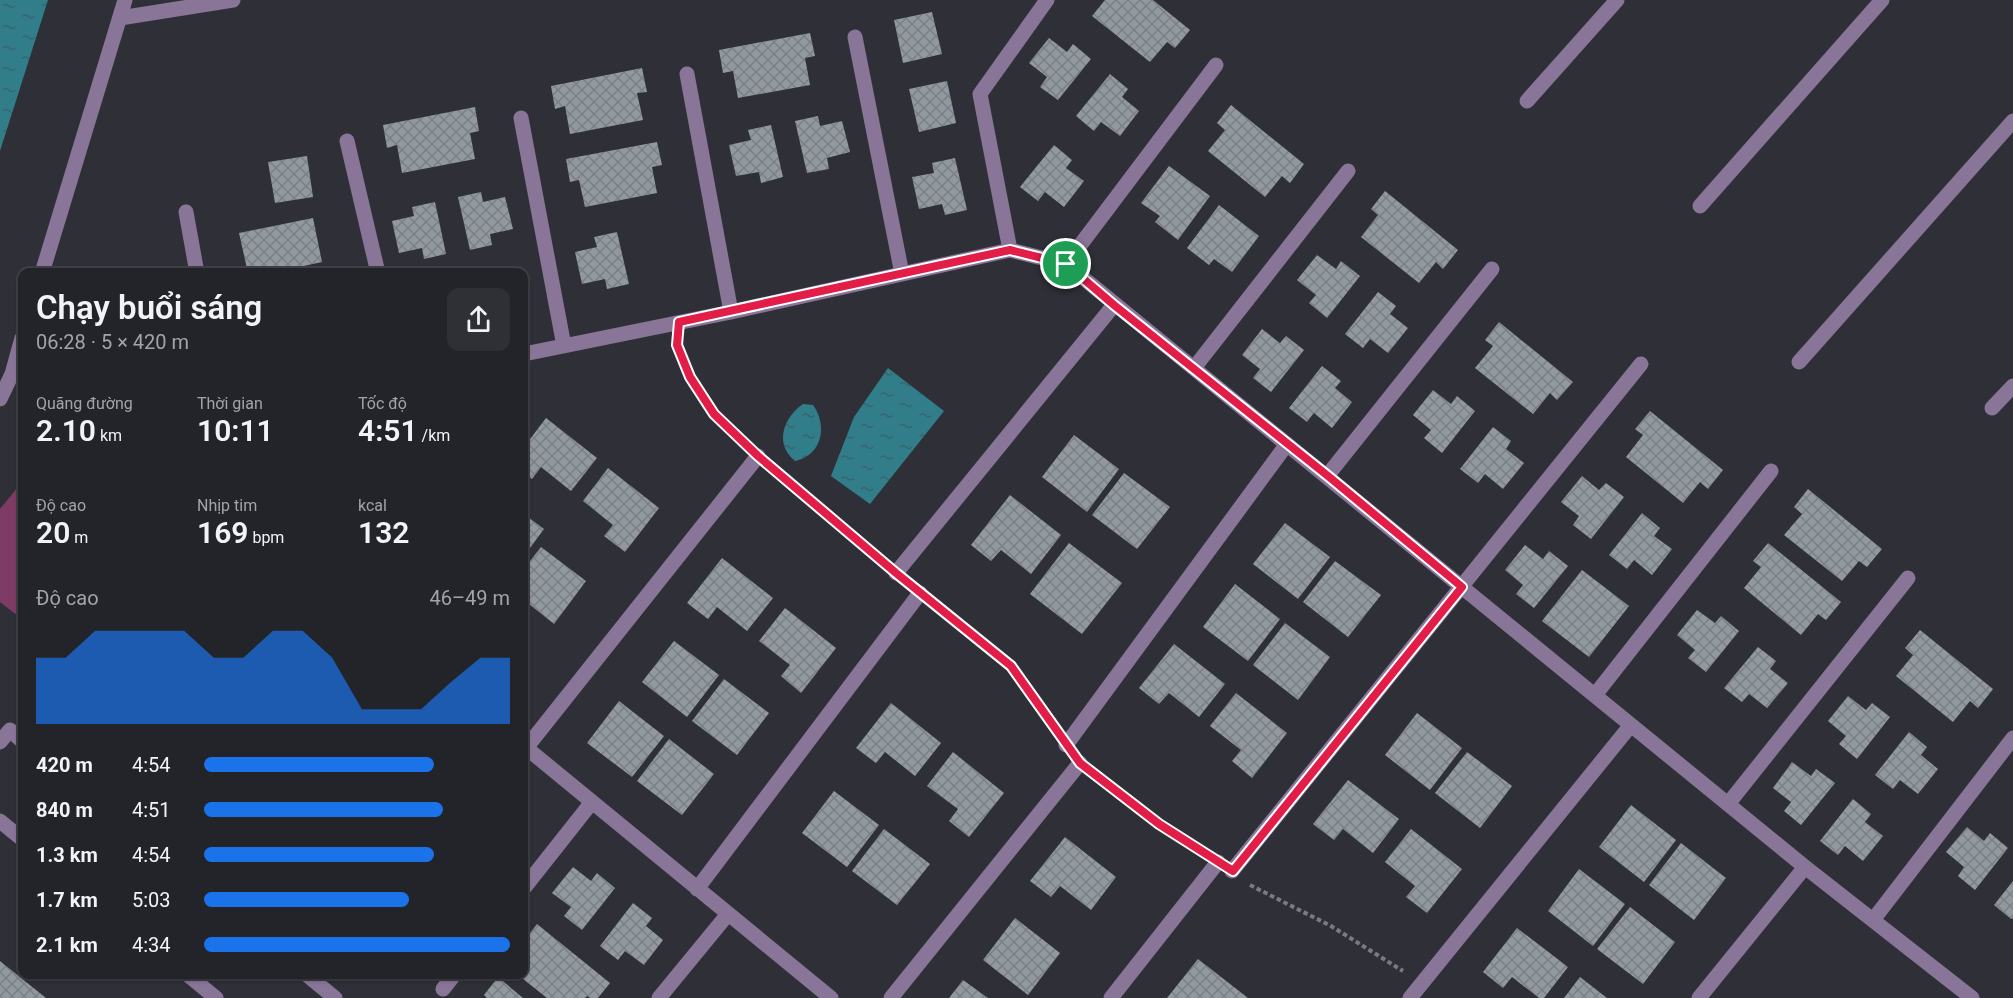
<!DOCTYPE html>
<html lang="vi">
<head>
<meta charset="utf-8">
<style>
	body { margin:0; font-family:Roboto,sans-serif; background:#2f3035; color:#f1f3f6; height:100vh; display:flex; flex-direction:column; font-size:22px; white-space:nowrap }
	* { box-sizing:border-box; margin:0 }
	p { font-size:20px; color:#a3a4a8 }
	.icon { flex:none; width:33px; height:33px; fill:none; stroke:currentColor; stroke-width:2; stroke-linecap:round; stroke-linejoin:round }
	.map { position:relative; flex:1; overflow:hidden }
	.sheet { position:absolute; left:18px; top:268px; width:510px; height:711px; display:flex; flex-direction:column; background:#232429; border-radius:12px; box-shadow:0 2px 4px #0004,0 0 0 2px #404146 }
	.sheet>* { flex:none }
	.pin { position:absolute; display:grid; place-items:center; width:51px; height:51px; color:#fff; margin:-26px; border:3px solid #fff; border-radius:50%; box-shadow:0 2px 6px #0007 }
	.round { display:grid; place-items:center; flex:none; width:63px; height:63px; border-radius:12px; background:#2f3035 }
	.headline { display:flex; align-items:center; justify-content:space-between; height:102px; padding:0 18px }
	h1 { font-size:33px; font-weight:600; line-height:45px }
	.figures { display:grid; grid-template-columns:repeat(3,1fr); gap:9px; height:102px; padding:6px 18px }
	.figures div { display:grid; align-content:center }
	.figures b { font-size:30px; font-weight:600 }
	.figures small { font-size:16px; font-weight:400 }
	.figures p { font-size:16px }
	.chart { height:168px; padding:12px 18px }
	.chart p { display:flex; justify-content:space-between }
	.chart svg { width:100%; height:108px; margin-top:6px; fill:#1a73e8; opacity:.7 }
	ul { padding:0 18px; list-style:none; font-size:20px }
	li { display:grid; grid-template-columns:96px 72px 1fr; align-items:center; height:45px }
	li i { height:15px; border-radius:8px; background:#1a73e8 }
	.map>svg:first-child { display:block }
	.grass { fill:#7e3b65 }
	.water { fill:url(#water-ripples) }
	.building { fill:url(#building-cross-hatch) }
	.lines { fill:none; stroke-linecap:round; stroke-linejoin:round }
	.path { stroke:#7a7b81; stroke-width:4; stroke-dasharray:4.5 3; stroke-linecap:butt }
	.minor { stroke:#897597; stroke-width:15 }
	.route-casing { stroke:#fff; stroke-width:12 }
	.route { stroke:#e11d48; stroke-width:8 }
</style>
</head>
<body>
<div class="map">
<svg width="2013" height="998" viewBox="0 0 2013 998">
	<defs>
		<pattern id="water-ripples" width="26" height="14" patternUnits="userSpaceOnUse" patternTransform="scale(1.5)"><rect width="26" height="14" fill="#317d8a"/><path d="M2 4q2-2 4 0t4 0M15 11q2-2 4 0t4 0" fill="none" stroke="#3a646c"/></pattern>
		<pattern id="building-cross-hatch" width="8" height="8" patternUnits="userSpaceOnUse" patternTransform="scale(1.5)"><rect width="8" height="8" fill="#91999f"/><path d="M0 0l8 8M0 8l8-8" fill="none" stroke="#7a8085"/></pattern>
	</defs>
	<rect width="100%" height="100%" fill="#2f3037"/>
	<!-- grass -->
	<path class="grass" d="M22 482V611L18 616 0 602V509Z"/>
	<!-- water -->
	<path class="water" d="M0 0H48L0 151Z
		M888 368 944 411 870 504 831 476 854 417Z
		M803 404 813 405C828 426 822 455 795 461 774 444 783 418 803 404Z"/>
	<!-- building -->
	<path class="building" d="M1105 0H1153L1190 30 1175 48 1167 42 1150 62 1092 16Z
		M932 12 942 54 903 63 894 20Z
		M810 33 815 56 805 58 810 85 738 98 733 71 723 73 719 50Z
		M1049 38 1067 52 1073 44 1091 59 1058 100 1040 87 1047 77 1029 63Z
		M642 68 647 92 637 93 643 120 570 134 565 106 555 109 551 86Z
		M1110 74 1128 89 1122 97 1139 111 1120 136 1101 122 1094 131 1076 116Z
		M947 81 956 123 919 132 909 89Z
		M1231 105 1304 164 1290 183 1282 176 1265 197 1208 151 1225 130 1217 123Z
		M475 107 479 131 470 133 475 159 402 173 397 145 387 148 383 125Z
		M818 116 820 126 842 121 850 152 827 158 829 169 807 173 795 121Z
		M771 125 783 177 761 183 759 172 736 176 729 145 751 140 748 130Z
		M657 142 662 165 652 167 657 193 585 207 579 180 570 182 566 159Z
		M1054 145 1072 160 1066 168 1084 181 1064 207 1045 192 1038 201 1020 187Z
		M307 156 313 197 275 203 268 162Z
		M955 158 967 210 945 215 942 204 919 209 912 177 934 173 932 163Z
		M1169 166 1210 196 1178 240 1155 222 1160 216 1141 203Z
		M1385 191 1458 250 1443 269 1436 262 1419 283 1361 237 1378 215 1371 209Z
		M481 192 483 202 505 197 513 229 490 234 492 245 470 250 458 197Z
		M435 202 446 254 424 259 422 248 399 253 392 221 414 216 412 207Z
		M1219 205 1259 236 1232 272 1214 259 1209 265 1187 248Z
		M313 218 322 262 272 273H248L239 233Z
		M617 232 629 284 607 289 605 279 582 284 575 252 597 247 594 237Z
		M1317 255 1336 269 1341 261 1360 276 1327 318 1309 303 1316 295 1297 280Z
		M1378 292 1396 306 1390 314 1408 328 1388 353 1370 339 1363 348 1345 334Z
		M1499 322 1573 382 1557 400 1550 393 1533 414 1475 368 1493 346 1485 340Z
		M1262 329 1280 343 1286 336 1304 350 1271 392 1253 378 1260 369 1242 355Z
		M1322 366 1341 381 1335 388 1352 402 1332 428 1314 413 1307 422 1289 408Z
		M1433 390 1451 404 1457 396 1475 411 1442 453 1424 438 1431 430 1413 415Z
		M1650 411 1723 470 1708 489 1700 482 1683 503 1626 457 1643 435 1635 429Z
		M546 418 597 458 571 491 541 467 532 479 524 473V447Z
		M1493 427 1511 441 1506 449 1524 463 1503 489 1485 474 1478 483 1460 469Z
		M1074 435 1119 469 1087 512 1042 477Z
		M608 468 659 508 625 552 604 536 613 525 583 501Z
		M1124 473 1170 507 1137 549 1092 515Z
		M1582 476 1599 490 1606 483 1624 497 1591 539 1573 525 1579 516 1561 502Z
		M1808 489 1882 549 1867 567 1859 561 1842 581 1784 535 1802 514 1794 507Z
		M1010 495 1061 535 1031 574 1001 550 991 561 971 545Z
		M1642 513 1660 528 1654 536 1672 549 1652 575 1634 560 1627 569 1609 555Z
		M524 514 544 529 524 556Z
		M1285 523 1330 557 1298 599 1253 564Z
		M1069 543 1122 583 1082 634 1030 594Z
		M1768 543 1841 602 1826 620 1818 614 1801 635 1744 588 1761 567 1753 561Z
		M1525 545 1543 559 1549 551 1568 566 1534 608 1516 594 1523 585 1505 570Z
		M541 547 586 581 554 624 524 600V569Z
		M722 558 773 598 747 631 717 607 708 619 687 603Z
		M1335 561 1381 595 1348 637 1303 602Z
		M1582 570 1629 606 1589 657 1542 621Z
		M1235 584 1280 619 1248 661 1203 627Z
		M785 608 836 648 801 693 781 676 790 665 759 641Z
		M1697 610 1715 623 1721 616 1739 631 1706 672 1688 658 1695 650 1677 635Z
		M1285 623 1330 657 1298 700 1253 665Z
		M1920 630 1993 689 1978 708 1970 701 1953 722 1896 676 1913 655 1905 648Z
		M674 641 719 675 687 717 642 682Z
		M1174 644 1225 684 1199 717 1169 693 1159 704 1139 688Z
		M1758 647 1776 661 1770 669 1788 683 1767 708 1749 694 1742 702 1724 688Z
		M724 679 769 713 737 755 692 721Z
		M1236 693 1287 733 1252 778 1232 761 1241 750 1210 726Z
		M1848 696 1866 710 1872 703 1890 717 1857 759 1839 744 1846 736 1828 721Z
		M619 701 664 736 632 777 587 743Z
		M891 703 941 743 915 776 885 752 876 763 856 748Z
		M1417 713 1462 748 1430 790 1385 755Z
		M1909 732 1927 747 1921 755 1938 769 1918 794 1900 780 1893 789 1875 775Z
		M669 739 714 774 682 815 637 781Z
		M953 752 1004 793 969 837 949 821 958 809 927 786Z
		M1467 752 1512 786 1480 828 1435 793Z
		M1792 762 1811 776 1816 769 1835 783 1801 825 1784 811 1791 802 1773 788Z
		M1348 780 1399 819 1373 853 1343 829 1334 840 1313 824Z
		M834 791 879 825 847 867 802 833Z
		M1853 799 1871 814 1865 822 1883 836 1863 861 1845 846 1838 855 1820 841Z
		M1631 805 1676 840 1644 882 1599 847Z
		M1967 827 1984 841 1990 833 2008 848 1975 890 1958 876 1964 867 1946 852Z
		M884 829 930 864 897 905 852 871Z
		M1411 829 1462 869 1427 913 1406 897 1415 886 1385 862Z
		M1065 837 1116 877 1091 910 1060 886 1051 897 1030 881Z
		M1681 843 1726 878 1694 920 1649 885Z
		M573 867 591 881 597 873 615 888 582 930 564 916 571 907 552 893Z
		M1579 869 1625 904 1593 946 1548 911Z
		M2013 881V918L2011 919 1994 905Z
		M633 903 652 918 646 926 663 940 644 965 625 951 618 960 600 946Z
		M1630 907 1675 942 1643 984 1597 949Z
		M1015 918 1060 953 1028 995 983 960Z
		M537 924 610 983 598 998H590L587 996 585 998H547L518 975H524V957L530 949 524 943V941Z
		M1517 928 1568 967 1544 998H1539L1512 977 1503 988 1483 972Z
		M1198 959 1248 998H1167Z
		M0 961 46 998H0Z
		M498 977 523 998H487L484 995Z
		M1580 977 1607 998H1564Z
		M963 980 988 998H949Z"/>
	<g class="lines">
		<!-- path -->
		<path class="path" d="M678 347 690 377 714 414 742 441
			M776 472 878 558
			M937 607 1011 666 1052 725
			M1099 777 1159 824 1197 849
			M1250 885 1331 926 1403 971"/>
		<!-- minor -->
		<path class="minor" d="M120 18 233 0
			M855 37 902 274
			M687 74 731 312
			M1527 101 1617 0
			M521 118 564 346
			M347 141 378 273
			M1700 206 1882 0
			M186 212 197 273
			M1010 250 980 94 1047 0
			M1066 264 1216 65
			M42 273 125 0
			M524 354 731 312 1010 250 1066 264 1805 867 1972 998
			M1799 362 2013 121
			M1194 368 1348 171
			M0 399 12 374 22 338
			M1992 408 2013 386
			M1327 476 1492 269
			M896 573 1114 305
			M1595 695 1771 471
			M0 742 10 730 22 741
			M1066 745 1287 444
			M524 746 831 998
			M526 748 758 456
			M1728 804 1908 578
			M0 821 22 839
			M1232 871 1641 364
			M524 888 592 802
			M697 889 920 593
			M1873 920 2013 738
			M188 975 216 998
			M307 975 335 998
			M443 989 454 975
			M659 998 728 914
			M891 998 1080 763
			M1111 998 1218 862
			M1410 998 1631 725
			M1699 998 1805 867"/>
	</g>
	<g class="lines">
		<!-- route casing -->
		<g class="route-casing">
			<path id="route" d="M1010 250 1066 264 1114 305 1328 476 1462 587 1233 871 1159 824 1080 763 1011 666 896 573 758 456 714 414 690 377 677 345 679 322Z"/>
		</g>
		<!-- route -->
		<use href="#route" class="route"/>
	</g>
</svg>
<div class="pin" style="left:1066px;top:264px;background:#1e9e55"><svg class="icon" aria-label="arrive" viewBox="0 0 24 24"><path d="M6 21V4h12l-3 4 3 4H6"/></svg></div>
<section class="sheet">
<div class="headline"><div><h1>Chạy buổi sáng</h1><p>06:28 · 5 × 420 m</p></div><a class="round"><svg class="icon" aria-label="share" viewBox="0 0 24 24"><path d="M12 15V3M7 8l5-5 5 5M5 13v7h14v-7"/></svg></a></div>
<div class="figures">
<div><p>Quãng đường</p><b>2.10<small> km</small></b></div>
<div><p>Thời gian</p><b>10:11</b></div>
<div><p>Tốc độ</p><b>4:51<small> /km</small></b></div>
</div>
<div class="figures">
<div><p>Độ cao</p><b>20<small> m</small></b></div>
<div><p>Nhịp tim</p><b>169<small> bpm</small></b></div>
<div><p>kcal</p><b>132</b></div>
</div>
<div class="chart"><p><span>Độ cao</span>46–49 m</p>
<svg viewBox="0 0 160 44" preserveAspectRatio="none"><path d="M0 44V17L10 17L20 6L30 6L40 6L50 6L60 17L70 17L80 6L90 6L100 17L110 38L120 38L130 38L140 27L150 17L160 17V44z"/></svg>
</div>
<ul>
<li><b>420 m</b>4:54<i style="width:75%"></i></li>
<li><b>840 m</b>4:51<i style="width:78%"></i></li>
<li><b>1.3 km</b>4:54<i style="width:75%"></i></li>
<li><b>1.7 km</b>5:03<i style="width:67%"></i></li>
<li><b>2.1 km</b>4:34<i style="width:100%"></i></li>
</ul>
</section>
</div>
</body>
</html>
